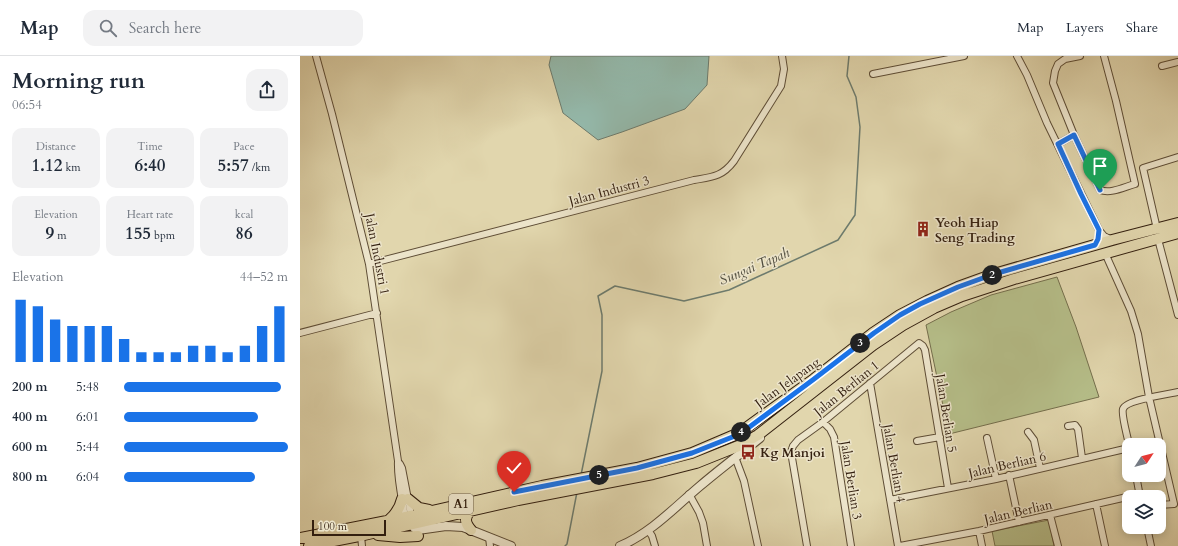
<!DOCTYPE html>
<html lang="en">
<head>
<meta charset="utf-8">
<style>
	body { margin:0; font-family:Cardo,serif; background:#f2f2f3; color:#1f2937; height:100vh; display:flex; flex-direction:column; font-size:15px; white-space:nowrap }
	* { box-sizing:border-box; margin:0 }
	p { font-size:13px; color:#747a83 }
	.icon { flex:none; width:22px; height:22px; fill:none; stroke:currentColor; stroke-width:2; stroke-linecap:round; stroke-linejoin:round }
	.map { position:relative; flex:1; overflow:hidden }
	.panel { display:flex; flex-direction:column; background:#fff; width:300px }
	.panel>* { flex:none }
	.needle { width:26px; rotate:54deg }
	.buttons { position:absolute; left:822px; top:382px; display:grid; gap:8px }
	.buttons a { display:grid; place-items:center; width:44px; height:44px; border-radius:8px; background:#fff; box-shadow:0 2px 10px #0003; font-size:20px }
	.scale { position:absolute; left:12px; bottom:10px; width:74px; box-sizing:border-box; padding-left:4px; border:2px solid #331f0f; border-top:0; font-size:11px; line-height:14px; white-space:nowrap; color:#331f0f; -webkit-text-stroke:3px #ece4ca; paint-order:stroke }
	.pin { position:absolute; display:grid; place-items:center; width:34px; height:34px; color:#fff; margin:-41px -17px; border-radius:50% 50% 50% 0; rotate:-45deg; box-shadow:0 0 4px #0007 }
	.pin .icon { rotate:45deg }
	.km { position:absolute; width:20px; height:20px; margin:-10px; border-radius:50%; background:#222; color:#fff; font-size:11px; line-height:20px; text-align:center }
	.round { display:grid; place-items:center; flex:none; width:42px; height:42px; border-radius:12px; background:#f2f2f3 }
	.head { display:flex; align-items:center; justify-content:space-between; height:68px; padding:0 12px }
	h1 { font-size:22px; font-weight:700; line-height:30px }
	.figures { display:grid; grid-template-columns:repeat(3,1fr); gap:6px; height:68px; padding:4px 12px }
	.figures div { display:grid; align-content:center; border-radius:10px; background:#f2f2f3; text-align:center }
	.figures b { font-size:17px; font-weight:700 }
	.figures small { font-size:11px; font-weight:400 }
	.figures p { font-size:11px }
	.chart { height:112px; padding:8px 12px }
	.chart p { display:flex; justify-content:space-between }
	.chart svg { width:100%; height:72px; margin-top:4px; stroke:#1a73e8; stroke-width:6 }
	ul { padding:0 12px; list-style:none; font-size:13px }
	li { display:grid; grid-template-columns:64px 48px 1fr; align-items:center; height:30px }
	li i { height:10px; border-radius:5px; background:#1a73e8 }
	header { display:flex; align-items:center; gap:24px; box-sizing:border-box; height:56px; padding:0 20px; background:#fff; border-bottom:1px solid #e0e1e3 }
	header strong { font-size:19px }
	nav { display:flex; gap:22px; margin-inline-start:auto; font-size:14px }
	.search { width:280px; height:36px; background:#f2f2f3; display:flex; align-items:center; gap:10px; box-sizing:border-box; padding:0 14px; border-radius:12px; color:#747a83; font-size:15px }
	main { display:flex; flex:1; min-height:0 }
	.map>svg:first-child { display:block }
	.green { fill:#b5bd88; stroke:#746e4c }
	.water { fill:#94b9ab; stroke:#6d7b6d }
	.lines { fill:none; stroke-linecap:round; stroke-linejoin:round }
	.stream { stroke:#6d7b6d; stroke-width:1.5 }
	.minor-casing { stroke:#5e4d36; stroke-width:8 }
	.tertiary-casing { stroke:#5e4d36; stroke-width:10 }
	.primary-casing { stroke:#331f0f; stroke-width:12 }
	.minor { stroke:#ece4ca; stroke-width:6 }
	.tertiary { stroke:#ece4ca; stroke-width:8 }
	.primary { stroke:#e1d6ad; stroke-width:10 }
	.route-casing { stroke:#fff; stroke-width:8 }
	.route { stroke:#1a73e8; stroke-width:5 }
	.labels { text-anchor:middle; stroke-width:3; stroke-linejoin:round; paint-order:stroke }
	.shield { fill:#ece4ca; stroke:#6a5a47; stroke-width:1 }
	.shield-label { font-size:12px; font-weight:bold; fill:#331f0f }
	.street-label { font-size:13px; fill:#331f0f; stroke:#ece4ca }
	.poi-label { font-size:13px; font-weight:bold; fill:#331f0f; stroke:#ece4ca; text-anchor:start }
	.water-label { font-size:14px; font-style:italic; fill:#504d3e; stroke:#ece4ca }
</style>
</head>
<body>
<header>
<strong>Map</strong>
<div class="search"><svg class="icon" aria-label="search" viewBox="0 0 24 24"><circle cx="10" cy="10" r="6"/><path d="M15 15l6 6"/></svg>Search here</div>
<nav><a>Map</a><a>Layers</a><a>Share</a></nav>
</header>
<main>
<section class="panel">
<div class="head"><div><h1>Morning run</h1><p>06:54</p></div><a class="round"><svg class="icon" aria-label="share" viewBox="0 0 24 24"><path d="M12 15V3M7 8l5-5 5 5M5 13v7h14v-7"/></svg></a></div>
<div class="figures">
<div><p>Distance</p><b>1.12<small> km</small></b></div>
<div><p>Time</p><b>6:40</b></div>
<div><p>Pace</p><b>5:57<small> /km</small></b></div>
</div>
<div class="figures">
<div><p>Elevation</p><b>9<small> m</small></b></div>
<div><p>Heart rate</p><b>155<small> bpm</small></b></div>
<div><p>kcal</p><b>86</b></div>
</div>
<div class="chart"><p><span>Elevation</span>44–52 m</p>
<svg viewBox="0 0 160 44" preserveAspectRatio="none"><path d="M5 44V6M15 44V10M25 44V18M35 44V22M45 44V22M55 44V22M65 44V30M75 44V38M85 44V38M95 44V38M105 44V34M115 44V34M125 44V38M135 44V34M145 44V22M155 44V10"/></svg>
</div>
<ul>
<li><b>200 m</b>5:48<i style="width:96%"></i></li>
<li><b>400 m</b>6:01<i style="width:82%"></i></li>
<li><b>600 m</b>5:44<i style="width:100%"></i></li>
<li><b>800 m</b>6:04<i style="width:80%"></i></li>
</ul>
</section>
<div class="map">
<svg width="878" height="490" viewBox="0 0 878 490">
	<rect width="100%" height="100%" fill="#e1d6ad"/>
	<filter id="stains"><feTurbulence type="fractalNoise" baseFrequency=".005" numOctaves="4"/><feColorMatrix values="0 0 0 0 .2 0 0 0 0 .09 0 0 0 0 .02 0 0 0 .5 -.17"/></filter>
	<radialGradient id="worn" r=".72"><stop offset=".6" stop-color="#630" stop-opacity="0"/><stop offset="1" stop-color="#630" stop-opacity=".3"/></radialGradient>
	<!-- green -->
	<path class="green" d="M757 221 776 271 799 341 649 378 626 269 651 256 691 239Z
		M749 464 754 490H695L692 475Z"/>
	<!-- water -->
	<path class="water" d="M251 0H409L407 29 385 53 322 76 298 84 263 57 249 9Z"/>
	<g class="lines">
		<!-- stream -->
		<path class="stream" d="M281 419 302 315V259L298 240 315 230 384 245 429 234 538 184 555 159 560 71 556 41 547 20 549 0
			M265 490 267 488 277 436"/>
		<!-- minor casing -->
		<g class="minor-casing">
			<path id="minor" d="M16 0 32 58 69 208 98 405C97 423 102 442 105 461
				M717 0 727 19 747 67 799 174 804 180 812 184
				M780 0 765 3 758 8 755 15 753 27 774 79 800 134C811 138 824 131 835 128L816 45 804 0
				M862 10 878 6
				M573 18 664 0
				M758 88 774 79
				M857 173 843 112 878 101
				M858 183 878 259
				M805 197 831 255 838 278 849 341 874 448 859 449
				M69 208 394 124C412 121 422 121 434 105L481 30 484 13 482 0
				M0 277 77 257
				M570 327 598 490
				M523 366 530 373 534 381 551 490
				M768 370 775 369 778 373 782 402
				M728 376 734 384 740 412
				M687 382 696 423
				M617 385 640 381
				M829 389C828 382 821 359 823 353 826 344 868 338 878 336
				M435 401 444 425 458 490
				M100 408 102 412 111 459
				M709 419 719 466
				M836 419 840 441
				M389 438 399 456 403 467 407 490
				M590 444 696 423 829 392
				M796 448 805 490
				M750 459 758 490
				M847 471 851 490
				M348 474 352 480 355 490
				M679 475 682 490
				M61 480 62 490
				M189 481 190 490
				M507 490 491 396 493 390 498 384 523 366 619 287 623 290 625 294 648 432
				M600 490 679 475 840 438"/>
		</g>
		<!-- tertiary casing -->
		<g class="tertiary-casing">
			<path id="tertiary" d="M112 463 114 472 118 474 146 470 163 471 211 490
				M320 490C351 477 375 451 400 430 420 413 440 398 460 382"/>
		</g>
		<!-- primary casing -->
		<g class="primary-casing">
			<path id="primary" d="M108 443 119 452 129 454
				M170 455C164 462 165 467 171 474
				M89 464C96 458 100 452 102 443
				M78 479 100 481 118 480
				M0 482 97 463 242 430 337 412 392 397 439 377 514 323 573 277 600 259 627 245 658 231 694 218 812 184 878 167
				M9 490 64 479 218 444 353 418 396 407 441 389 458 379 573 289 603 269 634 252 662 240 714 223 878 177"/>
		</g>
		<!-- minor -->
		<use href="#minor" class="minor"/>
		<!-- tertiary -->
		<use href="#tertiary" class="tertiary"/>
		<!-- primary -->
		<use href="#primary" class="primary"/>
	</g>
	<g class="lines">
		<!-- route casing -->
		<g class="route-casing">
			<path id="route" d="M214 436 337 412 392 397 440 378 514 323 574 277 600 259 620 248 658 231 694 218 795 189 798 183 799 174 781 138 758 88 774 79 800 134"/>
		</g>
		<!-- route -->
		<use href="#route" class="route"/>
	</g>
	<!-- icons -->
	<defs>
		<g id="building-bare" transform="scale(1.2)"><path d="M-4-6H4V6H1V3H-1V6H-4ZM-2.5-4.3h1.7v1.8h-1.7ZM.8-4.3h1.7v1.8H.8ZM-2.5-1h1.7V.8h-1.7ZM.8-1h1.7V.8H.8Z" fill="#8f2418" stroke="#ece4ca" stroke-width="2.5" paint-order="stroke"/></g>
		<g id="bus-bare" transform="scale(1.2)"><path d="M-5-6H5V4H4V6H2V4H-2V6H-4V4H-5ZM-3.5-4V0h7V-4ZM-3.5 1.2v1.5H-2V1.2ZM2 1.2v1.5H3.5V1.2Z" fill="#8f2418" stroke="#ece4ca" stroke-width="2.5" paint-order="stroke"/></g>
	</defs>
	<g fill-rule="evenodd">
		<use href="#building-bare" x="623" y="173"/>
		<use href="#bus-bare" x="448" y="396"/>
	</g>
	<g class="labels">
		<!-- shield labels -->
		<rect class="shield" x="149" y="438" width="24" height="20" rx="3"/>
		<g class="shield-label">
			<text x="161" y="452">A1</text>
		</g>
		<!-- street labels -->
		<g class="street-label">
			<text transform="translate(309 134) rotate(-15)" y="5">Jalan Industri 3</text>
			<text transform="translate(78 198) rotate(79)" y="5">Jalan Industri 1</text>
			<text transform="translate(487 326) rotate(-36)" y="5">Jalan Jelapang</text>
			<text transform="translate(546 332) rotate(-39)" y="5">Jalan Berlian 1</text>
			<text transform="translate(647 357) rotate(81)" y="5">Jalan Berlian 5</text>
			<text transform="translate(595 407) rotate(80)" y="5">Jalan Berlian 4</text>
			<text transform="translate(707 408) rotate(-13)" y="5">Jalan Berlian 6</text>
			<text transform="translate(552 424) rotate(81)" y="5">Jalan Berlian 3</text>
			<text transform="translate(718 455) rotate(-13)" y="5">Jalan Berlian</text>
		</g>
		<!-- poi labels -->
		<g class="poi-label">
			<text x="635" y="171">Yeoh Hiap<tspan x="635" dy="15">Seng Trading</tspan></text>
			<text x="460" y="401">Kg Manjoi</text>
		</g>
		<!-- water labels -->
		<g class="water-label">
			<text transform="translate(454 210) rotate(-23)" y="5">Sungai Tapah</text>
		</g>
	</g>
	<rect width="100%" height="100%" filter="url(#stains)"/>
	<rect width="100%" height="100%" fill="url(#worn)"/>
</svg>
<div class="buttons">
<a><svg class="needle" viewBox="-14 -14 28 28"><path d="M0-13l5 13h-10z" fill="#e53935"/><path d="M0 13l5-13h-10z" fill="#747a83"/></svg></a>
<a><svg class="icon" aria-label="layers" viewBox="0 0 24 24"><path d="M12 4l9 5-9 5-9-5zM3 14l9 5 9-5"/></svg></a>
</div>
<div class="scale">100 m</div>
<div class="pin" style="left:800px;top:134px;background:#1e9e55"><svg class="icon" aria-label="arrive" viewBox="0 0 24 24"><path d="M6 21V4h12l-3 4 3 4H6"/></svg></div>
<div class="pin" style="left:214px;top:436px;background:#d93025"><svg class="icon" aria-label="check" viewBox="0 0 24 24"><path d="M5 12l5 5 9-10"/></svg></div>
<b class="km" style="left:692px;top:219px">2</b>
<b class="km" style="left:560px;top:287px">3</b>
<b class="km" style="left:441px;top:376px">4</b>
<b class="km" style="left:299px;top:419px">5</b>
</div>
</main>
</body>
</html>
